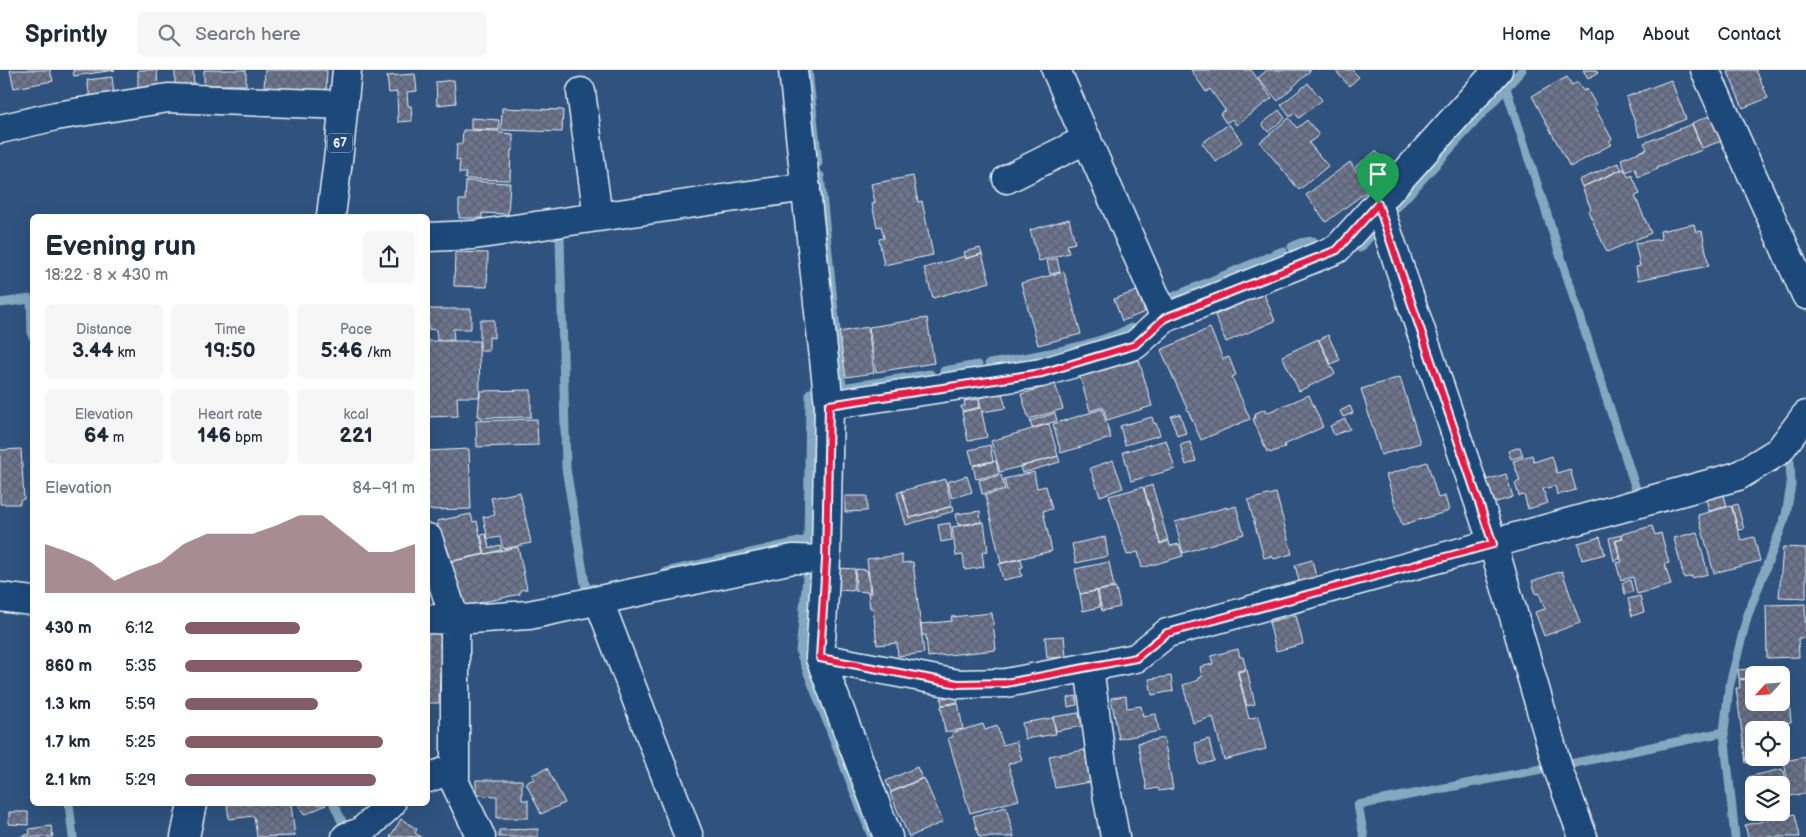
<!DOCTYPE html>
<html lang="en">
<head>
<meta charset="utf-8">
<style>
	body { margin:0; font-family:"Balsamiq Sans",sans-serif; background:#f6f6f7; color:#1f2937; height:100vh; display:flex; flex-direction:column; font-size:19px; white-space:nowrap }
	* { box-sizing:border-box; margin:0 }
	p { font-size:16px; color:#747a83 }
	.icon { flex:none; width:28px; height:28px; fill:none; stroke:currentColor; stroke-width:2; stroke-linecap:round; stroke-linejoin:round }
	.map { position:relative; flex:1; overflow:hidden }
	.panel { position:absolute; left:30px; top:144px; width:400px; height:592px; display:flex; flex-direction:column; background:#fff; border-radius:8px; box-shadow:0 5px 20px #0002 }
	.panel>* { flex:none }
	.needle { width:32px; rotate:244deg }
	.controls { position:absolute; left:1745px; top:596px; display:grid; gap:10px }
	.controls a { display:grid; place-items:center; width:45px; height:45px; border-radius:8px; background:#fff; box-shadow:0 5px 20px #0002; font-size:25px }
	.pin { position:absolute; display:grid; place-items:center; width:42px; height:42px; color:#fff; margin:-51px -21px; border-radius:50% 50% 50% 0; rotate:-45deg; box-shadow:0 0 5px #0007 }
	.pin .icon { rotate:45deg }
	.round { display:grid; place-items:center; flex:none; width:52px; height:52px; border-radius:8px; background:#f6f6f7 }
	.headline { display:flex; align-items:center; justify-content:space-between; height:85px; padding:0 15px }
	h1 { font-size:28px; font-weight:700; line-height:38px }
	.figures { display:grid; grid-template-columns:repeat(3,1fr); gap:8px; height:85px; padding:5px 15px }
	.figures div { display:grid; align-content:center; border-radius:8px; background:#f6f6f7; text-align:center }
	.figures b { font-size:21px; font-weight:700 }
	.figures small { font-size:14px; font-weight:400 }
	.figures p { font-size:14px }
	.chart { height:140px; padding:10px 15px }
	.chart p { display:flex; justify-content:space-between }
	.chart svg { width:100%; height:90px; margin-top:5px; fill:#845c67; opacity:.7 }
	ul { padding:0 15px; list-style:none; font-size:16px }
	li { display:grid; grid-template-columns:80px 60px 1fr; align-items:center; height:38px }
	li i { height:12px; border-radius:6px; background:#845c67 }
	header { display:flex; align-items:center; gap:30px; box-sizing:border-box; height:70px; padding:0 25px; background:#fff; border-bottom:1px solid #e0e1e3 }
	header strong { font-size:24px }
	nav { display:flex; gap:28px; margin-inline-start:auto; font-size:18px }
	.search { width:350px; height:45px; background:#f6f6f7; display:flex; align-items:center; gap:12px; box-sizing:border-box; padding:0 18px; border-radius:8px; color:#747a83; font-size:19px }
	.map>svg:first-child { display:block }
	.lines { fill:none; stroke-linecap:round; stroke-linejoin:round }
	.stream { stroke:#83a8c0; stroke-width:9 }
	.building { fill:url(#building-cross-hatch); stroke:#e8f1f8; fill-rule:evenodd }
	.minor-casing { stroke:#e8f1f8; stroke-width:31 }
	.major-casing { stroke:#e8f1f8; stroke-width:31 }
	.minor { stroke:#1f4a7a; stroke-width:28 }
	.major { stroke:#1f4a7a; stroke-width:28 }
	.route-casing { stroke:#fff; stroke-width:10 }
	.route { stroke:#e11d48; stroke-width:6 }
	.labels { text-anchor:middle; stroke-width:4; stroke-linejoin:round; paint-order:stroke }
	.shield { fill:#1f4a7a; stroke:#acbfd2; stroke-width:1 }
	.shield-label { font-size:12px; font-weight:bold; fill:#e8f1f8 }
</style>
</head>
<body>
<header>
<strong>Sprintly</strong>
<div class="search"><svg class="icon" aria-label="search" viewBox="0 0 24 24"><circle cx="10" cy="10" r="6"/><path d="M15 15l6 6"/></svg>Search here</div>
<nav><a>Home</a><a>Map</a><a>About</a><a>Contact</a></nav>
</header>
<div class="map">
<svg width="1806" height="767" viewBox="0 0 1806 767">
	<defs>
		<pattern id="building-cross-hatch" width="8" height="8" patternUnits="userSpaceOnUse" patternTransform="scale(1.25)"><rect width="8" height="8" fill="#6d758e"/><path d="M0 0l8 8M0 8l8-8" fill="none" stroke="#5b616f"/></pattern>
	</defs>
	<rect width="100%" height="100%" fill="#2f537e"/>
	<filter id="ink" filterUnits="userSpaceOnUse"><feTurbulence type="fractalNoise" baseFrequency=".02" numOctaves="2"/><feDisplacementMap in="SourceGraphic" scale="10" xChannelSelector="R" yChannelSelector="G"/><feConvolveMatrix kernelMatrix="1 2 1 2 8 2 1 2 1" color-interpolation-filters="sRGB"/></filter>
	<g filter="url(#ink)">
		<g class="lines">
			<!-- stream -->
			<path class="stream" d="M808 0 818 93
				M1506 18 1636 419
				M820 106 842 318 930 304
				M1397 137 1522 0
				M560 167 566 398 586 520 595 518
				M1292 177 1300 173 1313 171
				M1360 178 1374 162
				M1173 227 1283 181
				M0 233 31 229 32 265
				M989 294C1034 286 1091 278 1131 258
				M944 301 978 295
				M666 502 808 470 810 323
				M807 507 800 582 872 767
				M1570 694 1724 662
				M69 734 73 767
				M334 734 343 754
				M1364 767 1358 735 1547 698
				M1735 767 1724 662 1729 618 1747 547 1786 445 1791 415 1790 392"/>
		</g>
		<!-- building -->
		<path class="building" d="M10 0H50L53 11 14 18Z
			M73 0H115L74 6Z
			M138 0H157L158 18H138Z
			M175 0H193L194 16H175Z
			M204 0H246V15H204Z
			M265 0H327L326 21 264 19Z
			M1191 0H1251L1272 28 1236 55 1232 49 1226 53 1220 44 1225 40 1210 19 1206 22Z
			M1267 0H1311L1278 31 1258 8Z
			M1335 0H1352L1359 7 1349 16Z
			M1583 0H1596L1598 3 1588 8Z
			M1734 0H1756L1768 28 1743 38 1728 2Z
			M415 4 417 21 407 22 408 36H411L412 51 398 52 397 22 389 23 387 6Z
			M112 7 114 24 90 28 87 10Z
			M1567 7 1572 15 1578 12 1583 21 1587 19 1596 35 1594 36 1612 69 1609 71 1612 74 1570 97 1532 26Z
			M454 10 456 33 437 35 436 12Z
			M1671 10 1686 49 1640 67 1626 27Z
			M1308 13 1322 30 1299 48 1295 43 1290 47 1281 35Z
			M502 38 563 40 562 62 501 60Z
			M1279 40 1285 48 1268 62 1262 54Z
			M1714 44 1724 70 1702 78 1692 53Z
			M471 48 499 50V60L471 59Z
			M1289 48 1297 58 1307 50 1319 65 1309 73 1328 96 1299 120 1260 72Z
			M1229 54 1242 72 1216 92 1202 73Z
			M1692 54 1702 80 1657 97 1658 99 1638 107 1635 98 1626 102 1621 89 1647 79 1644 73Z
			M463 60 499 61 500 63 513 64V80H511L510 110 465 109 466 103H459L460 90H456L457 74H462Z
			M1376 81 1391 101 1371 116 1356 96Z
			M1350 92 1370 119 1326 152 1306 125Z
			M1618 93 1622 99 1582 117 1579 110Z
			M1624 99 1628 107 1632 105 1640 124 1635 126 1651 163 1607 182 1588 141 1591 139 1582 117Z
			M913 106 918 132 922 131 933 185 884 195 879 169 884 168 881 156 877 157 872 134 875 133 871 114Z
			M466 111 510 113 508 144 482 143V148H459V130H465Z
			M1069 149 1075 173 1067 175 1069 183 1039 191 1030 160Z
			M1694 154 1696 162 1702 161 1709 196 1638 210 1636 197 1640 196 1635 173 1661 169 1660 161Z
			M980 178 982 184 966 188 964 182Z
			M455 182 488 183 487 217 454 216Z
			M982 184 990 212 933 228 924 198 965 186 966 189Z
			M1057 188 1060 202 1050 204 1047 191Z
			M1064 202 1081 264 1038 275 1021 213Z
			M1137 221 1145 242 1122 251 1114 229Z
			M1264 224 1275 251 1226 272 1215 245Z
			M428 239H471V259H453L454 270H437L436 260 428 259Z
			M927 248 934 293 876 302 869 257Z
			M480 250H494V268L489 267V281H480Z
			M868 257 874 303 846 307 839 262Z
			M1210 258 1223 289 1229 287 1236 305 1232 307 1250 349 1201 370 1161 280Z
			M1328 265 1340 290 1331 294 1319 270Z
			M1318 269 1335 304 1299 321 1282 286Z
			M428 271H479L480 327H457L458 346 428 347Z
			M1139 290 1152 336 1107 350 1103 337 1090 341 1080 307Z
			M1400 307 1420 373 1381 385 1361 319Z
			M1055 314 1063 339 1029 349 1021 324Z
			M531 320V347L480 348V346H478L480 321Z
			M1002 323 1006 338 982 342 979 328Z
			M1309 325 1323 357 1284 375 1285 377 1270 383 1269 381 1267 382 1253 349 1255 348 1254 344 1265 339 1266 343Z
			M979 329 980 337 962 341 961 336H965L964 331Z
			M1350 336 1353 343 1343 347 1340 341Z
			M981 338 987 367 968 371 962 342Z
			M1102 339 1111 368 1061 383 1053 354Z
			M1055 343 1057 351 1032 358 1030 351Z
			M1180 344 1186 363 1177 366 1171 346Z
			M1152 347 1154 354 1156 353 1160 365 1125 375 1120 356Z
			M537 349 538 375 477 377 476 351Z
			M1345 349 1350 359 1334 365 1330 356Z
			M1049 354 1058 386 1000 402 991 371Z
			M1166 370 1175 399 1131 411 1123 382Z
			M1190 372 1196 391 1186 395 1180 375Z
			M990 375 993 391 973 395 969 380Z
			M1520 377 1523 386 1511 389 1508 381Z
			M21 379 24 429 20 430V434H0V380Z
			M469 379 471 439 428 440V381Z
			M1532 385 1534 392 1552 386 1557 403 1570 399 1576 420 1557 425 1555 416 1543 419 1548 433 1528 439 1524 425 1519 426 1515 413 1520 411 1513 391Z
			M1058 386 1060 392 1022 403 1020 397Z
			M1113 390 1123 418 1100 426 1090 398Z
			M996 391 999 404 976 409 973 396Z
			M1427 392 1438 428 1445 426 1449 441 1402 455 1386 405Z
			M1034 402 1037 418 1046 416 1052 439 1043 441 1052 481 1001 493 985 425 1007 420 1004 409Z
			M1506 404 1513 427 1493 433 1486 410Z
			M1001 405 1005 419 982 424 979 410Z
			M967 406 972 422 952 428 947 412Z
			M945 409 952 436 910 448 902 421Z
			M1152 415 1168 470 1160 473 1144 418Z
			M1143 417 1160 474 1169 471 1170 476 1179 474 1183 486 1142 498 1138 482 1127 485 1109 426Z
			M902 421 910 448 953 436 954 441 906 455 897 423Z
			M520 422 531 473 503 479 500 467 488 469 483 447 495 445 491 428Z
			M1276 423 1292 484 1274 489 1272 486 1264 488 1248 430Z
			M1724 425 1727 436 1709 441 1706 429Z
			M845 426H867V441L845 442Z
			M1737 434 1744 459 1738 460 1732 436Z
			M1236 436 1244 464 1183 483 1175 452 1227 437V439Z
			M1731 436 1741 470 1754 467 1760 491 1714 503 1698 445Z
			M980 441 981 452 958 455 956 444Z
			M471 444 473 452 477 451 484 484 451 491 447 477 443 478 437 451Z
			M984 452 988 481 982 482 984 497 965 500 963 485 956 486 952 457Z
			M950 453 952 470 941 472 938 455Z
			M1652 456 1655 465 1661 463 1669 493 1665 494 1671 515 1637 524 1633 507 1621 510 1616 493 1622 492 1616 471 1623 469 1622 464Z
			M1697 462 1708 504 1692 508V506L1684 508 1674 468Z
			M486 464 489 478 500 475 501 480 485 484 481 465Z
			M1621 465 1622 469 1615 471 1620 489 1614 491 1609 468Z
			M1105 467 1108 486 1076 493 1072 474Z
			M1600 467 1605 484 1582 490 1578 473Z
			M518 477 527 519 520 520V524L461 537 450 492Z
			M1783 477 1806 478V528L1779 527Z
			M902 485V493L913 492 924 583 898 586 897 573 877 575 873 538H870L868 523H871L867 489Z
			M1021 489 1023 497 1020 498 1022 506 1003 510 999 494Z
			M1312 490 1317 511 1300 515 1295 495Z
			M1109 492 1114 517 1080 524 1075 499Z
			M839 498 855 499 853 521 838 520Z
			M856 499 867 500 870 522 855 521Z
			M1562 501 1580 553 1544 566 1535 542 1545 539 1539 523 1536 524 1532 511Z
			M1630 510 1633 522 1625 524 1622 513Z
			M1116 518 1120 537 1102 541 1098 521Z
			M1097 521 1100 537 1083 541 1080 524Z
			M1640 526 1644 542 1632 546 1628 529Z
			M1805 534 1806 568H1798L1799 587 1767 588 1766 535Z
			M992 543 996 580 928 587 926 565H922L921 554 952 551 951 547Z
			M1296 545 1303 574 1276 581 1269 552Z
			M428 562 445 563 444 602H440L439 633H428Z
			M1064 566 1066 587 1047 588 1045 567Z
			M1238 579 1240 587H1243L1246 599 1237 601 1249 649 1258 646 1266 679 1224 690 1213 647 1193 653 1183 615 1199 610V608L1202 607 1200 597 1213 594 1211 586Z
			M1766 597 1767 605H1754V607L1739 609 1738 600Z
			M1247 600 1255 634 1247 636 1238 602Z
			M1171 606 1173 621 1152 625 1149 609Z
			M1754 608V632H1781V619L1783 632 1789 631 1791 652 1781 653 1786 688 1746 693 1736 618H1740L1739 610ZM1754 660H1781V688H1754Z
			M1076 626 1077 635 1068 637 1067 628Z
			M1126 626 1127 638 1141 636 1143 646 1156 644 1159 661 1119 669 1111 628Z
			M957 627 958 632 942 635 941 628Z
			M958 633 963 659 945 662 941 636Z
			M1079 643 1082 656 1056 661 1053 647Z
			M1053 648 1056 664 1025 669 1022 653Z
			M983 654 985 660 997 656 1003 675 1016 671 1022 690 1008 694 1019 730 970 743 948 668 953 667 952 663Z
			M1164 668 1173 719 1159 721 1158 718 1147 720 1138 673Z
			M1209 669 1214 691 1200 695 1195 673Z
			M1085 680 1090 712 1055 718 1049 686Z
			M1806 687V723L1790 726 1784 691Z
			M917 697 922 708 891 722 886 711Z
			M547 698 565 733 541 744 526 713 534 709 532 705Z
			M1782 699V701H1784L1788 723H1786V726L1781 727V715H1754L1753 731 1748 707Z
			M924 708 943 752 909 767 890 723Z
			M476 710H522V730H528V748H497V726L476 725Z
			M227 734H291L295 766 257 767 254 746 229 749Z
			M298 734H325L326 735 304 745Z
			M1006 737 1014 767H979L973 746Z
			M9 742H28V755L9 754Z
			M1795 744 1800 767H1748L1745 755Z
			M401 749 417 759 415 763 421 767H390Z
			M51 756 53 767H19L30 764 29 759Z
			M538 759V767H499V760Z"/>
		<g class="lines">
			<!-- minor casing -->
			<g class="minor-casing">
				<path id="minor" d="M793 0 829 335 826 490 820 588 888 767
					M1056 0 1165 248
					M1705 0 1806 225
					M581 22 598 147
					M0 59 56 46 168 28 343 35
					M1007 109 1087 69
					M1378 134 1493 474 1559 702 1583 767
					M428 167 474 165 806 117
					M829 335 1041 303 1135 275 1165 248 1337 179 1498 0
					M428 468 455 550V713L481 767
					M0 527 32 531
					M599 531 689 767
					M428 549 455 550 529 545 793 489 826 490
					M820 588 958 614 1006 613 1136 588 1167 563 1738 406 1779 381 1806 345
					M1089 597 1103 702 1115 767
					M428 708 455 698
					M346 767 361 762 391 734"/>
			</g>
			<!-- major casing -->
			<g class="major-casing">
				<path id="major" d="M331 146 339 82 347 0
					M185 767 192 734"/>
			</g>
			<!-- minor -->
			<use href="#minor" class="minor"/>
			<!-- major -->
			<use href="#major" class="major"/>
		</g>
	</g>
	<g class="lines" filter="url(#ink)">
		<!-- route casing -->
		<g class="route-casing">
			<path id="route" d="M1378 134 1493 474 1167 563 1136 588 1006 613 958 614 820 588 826 490 829 335 1042 303 1135 275 1165 248 1337 180Z"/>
		</g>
		<!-- route -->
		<use href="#route" class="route"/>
	</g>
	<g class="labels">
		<!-- shield labels -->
		<rect class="shield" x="327.5" y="63.5" width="25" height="19" rx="4"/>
		<g class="shield-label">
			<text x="340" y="77">67</text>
		</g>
	</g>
</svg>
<div class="controls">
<a><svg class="needle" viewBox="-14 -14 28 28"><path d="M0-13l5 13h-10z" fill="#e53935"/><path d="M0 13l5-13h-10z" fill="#747a83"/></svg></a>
<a><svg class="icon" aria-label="locate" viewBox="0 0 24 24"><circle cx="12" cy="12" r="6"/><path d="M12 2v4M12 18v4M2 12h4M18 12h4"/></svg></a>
<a><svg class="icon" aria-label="layers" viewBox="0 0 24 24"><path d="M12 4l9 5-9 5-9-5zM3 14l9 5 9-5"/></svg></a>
</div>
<div class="pin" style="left:1378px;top:134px;background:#1e9e55"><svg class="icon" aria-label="arrive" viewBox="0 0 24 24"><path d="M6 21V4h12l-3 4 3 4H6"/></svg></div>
<section class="panel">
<div class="headline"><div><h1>Evening run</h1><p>18:22 · 8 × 430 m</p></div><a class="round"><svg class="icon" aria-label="share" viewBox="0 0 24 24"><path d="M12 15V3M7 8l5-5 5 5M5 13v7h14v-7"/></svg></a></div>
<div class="figures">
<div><p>Distance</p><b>3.44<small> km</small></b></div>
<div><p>Time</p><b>19:50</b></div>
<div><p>Pace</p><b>5:46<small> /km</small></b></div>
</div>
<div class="figures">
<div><p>Elevation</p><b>64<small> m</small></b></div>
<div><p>Heart rate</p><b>146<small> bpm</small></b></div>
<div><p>kcal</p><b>221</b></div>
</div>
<div class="chart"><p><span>Elevation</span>84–91 m</p>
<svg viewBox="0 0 160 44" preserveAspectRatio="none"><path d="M0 44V20L10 24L20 29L30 38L40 33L50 29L60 20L70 15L80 15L90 15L100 11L110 6L120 6L130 15L140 24L150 24L160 20V44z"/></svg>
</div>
<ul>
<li><b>430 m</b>6:12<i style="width:50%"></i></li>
<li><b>860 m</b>5:35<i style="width:77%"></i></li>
<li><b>1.3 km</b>5:59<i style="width:58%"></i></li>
<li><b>1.7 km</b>5:25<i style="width:86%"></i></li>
<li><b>2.1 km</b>5:29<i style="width:83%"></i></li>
</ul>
</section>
</div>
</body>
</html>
